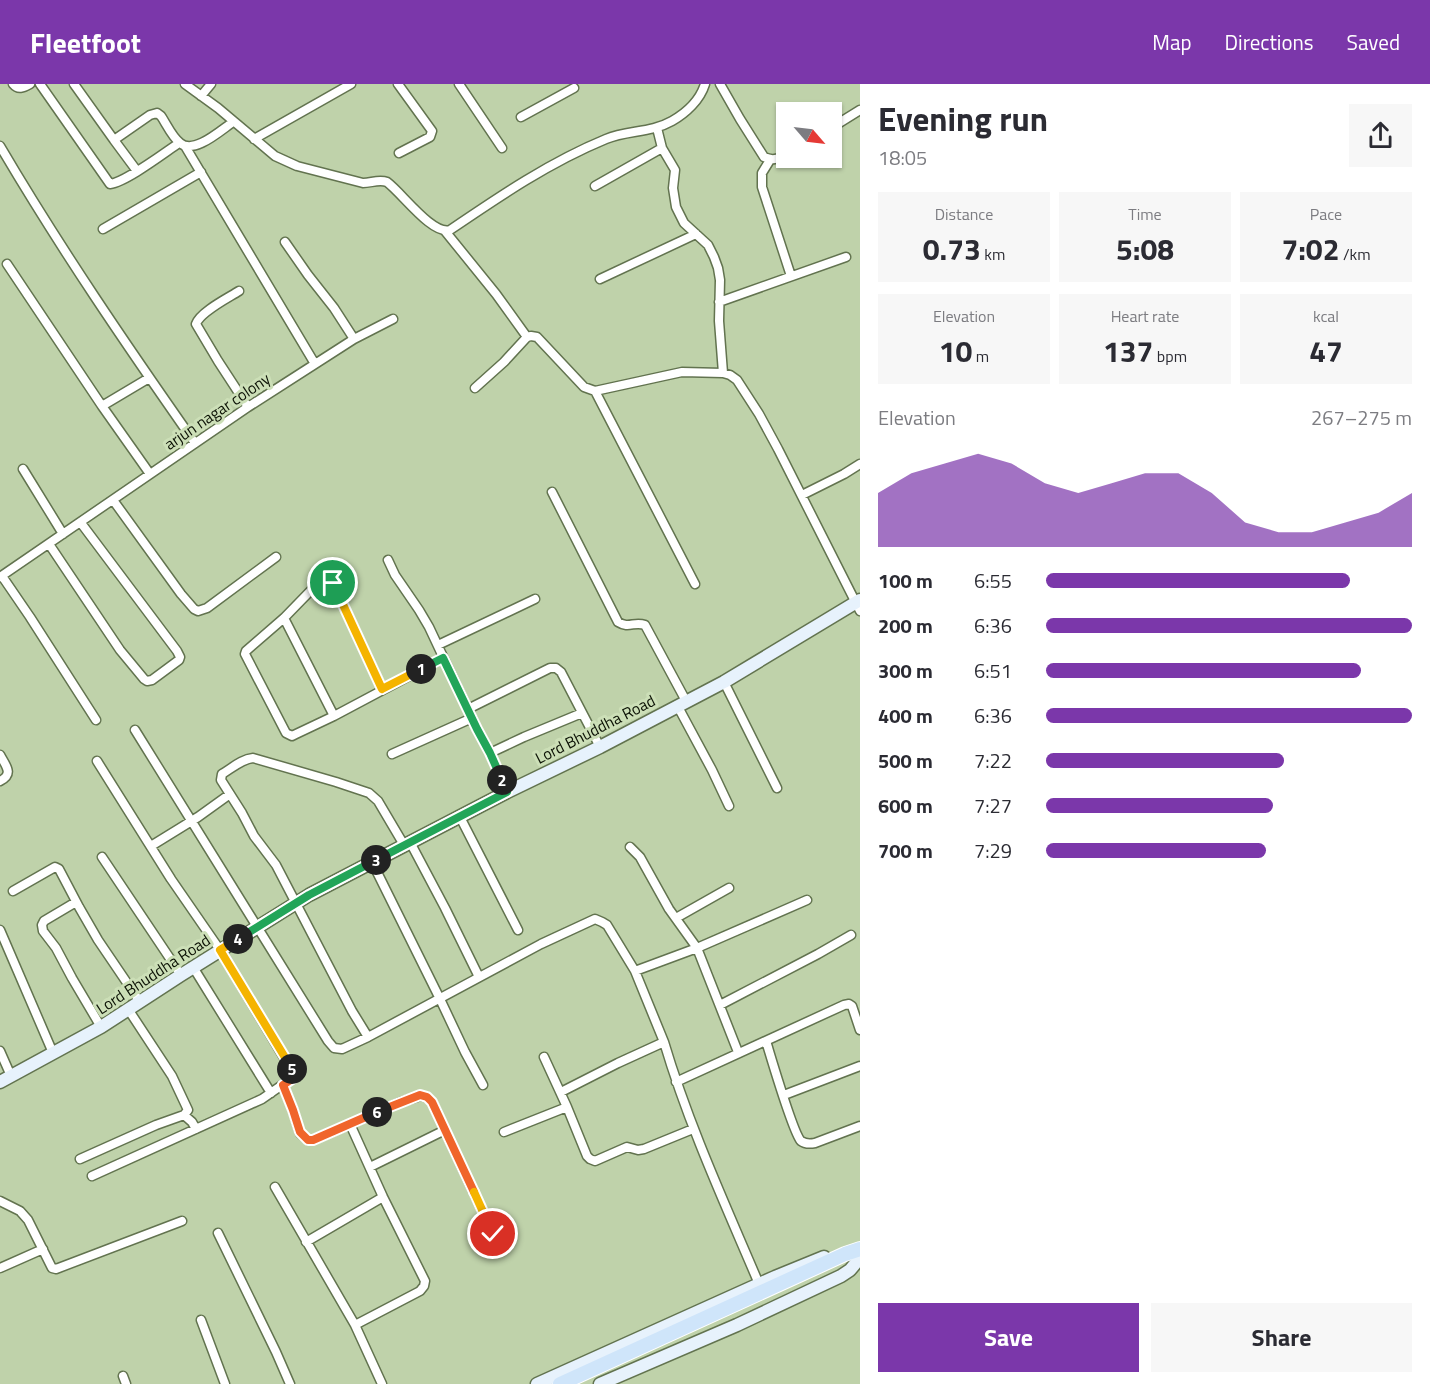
<!DOCTYPE html>
<html lang="en">
<head>
<meta charset="utf-8">
<style>
	body { margin:0; font-family:"Titillium Web",sans-serif; background:#f7f7f7; color:#2b2b33; height:100vh; display:flex; flex-direction:column; font-size:22px; white-space:nowrap }
	* { box-sizing:border-box; margin:0 }
	p { font-size:20px; color:#7c7c81 }
	.icon { flex:none; width:33px; height:33px; fill:none; stroke:currentColor; stroke-width:2; stroke-linecap:round; stroke-linejoin:round }
	.map { position:relative; flex:1; overflow:hidden }
	.drawer { display:flex; flex-direction:column; background:#fff; width:570px }
	.drawer>* { flex:none }
	.needle { width:39px; rotate:118deg }
	.buttons { position:absolute; left:776px; top:18px; display:grid; gap:12px }
	.buttons a { display:grid; place-items:center; width:66px; height:66px; border-radius:0px; background:#fff; box-shadow:0 2px 4px #0004; font-size:30px }
	.pin { position:absolute; display:grid; place-items:center; width:51px; height:51px; color:#fff; margin:-26px; border:3px solid #fff; border-radius:50%; box-shadow:0 2px 6px #0007 }
	.km { position:absolute; width:30px; height:30px; margin:-15px; border-radius:50%; background:#222; color:#fff; font-size:16px; line-height:30px; text-align:center }
	.round { display:grid; place-items:center; flex:none; width:63px; height:63px; border-radius:0px; background:#f7f7f7 }
	.head { display:flex; align-items:center; justify-content:space-between; height:102px; padding:0 18px }
	h1 { font-size:33px; font-weight:700; line-height:45px }
	.metrics { display:grid; grid-template-columns:repeat(3,1fr); gap:9px; height:102px; padding:6px 18px }
	.metrics div { display:grid; align-content:center; border-radius:0px; background:#f7f7f7; text-align:center }
	.metrics b { font-size:30px; font-weight:700 }
	.metrics small { font-size:16px; font-weight:400 }
	.metrics p { font-size:16px }
	.chart { height:168px; padding:12px 18px }
	.chart p { display:flex; justify-content:space-between }
	.chart svg { width:100%; height:108px; margin-top:6px; fill:#7b37aa; opacity:.7 }
	.cta { display:flex; gap:12px; margin-top:auto; padding:12px 18px }
	.cta a { flex:1; height:69px; border-radius:0px; background:#7b37aa; color:#fff; font-size:24px; font-weight:700; line-height:69px; text-align:center }
	.cta a+a { background:#f7f7f7; color:#2b2b33 }
	ul { padding:0 18px; list-style:none; font-size:20px }
	li { display:grid; grid-template-columns:96px 72px 1fr; align-items:center; height:45px }
	li i { height:15px; border-radius:8px; background:#7b37aa }
	header { display:flex; align-items:center; gap:36px; box-sizing:border-box; height:84px; padding:0 30px; background:#7b37aa; color:#fff }
	header strong { font-size:28px }
	nav { display:flex; gap:33px; margin-inline-start:auto; font-size:21px }
	main { display:flex; flex:1; min-height:0 }
	.map>svg:first-child { display:block }
	.lines { fill:none; stroke-linecap:round; stroke-linejoin:round }
	.street-casing { stroke:#62734f; stroke-width:11 }
	.secondary-casing { stroke:#62734f; stroke-width:15 }
	.primary-casing { stroke:#fff; stroke-width:16 }
	.street { stroke:#fff; stroke-width:8 }
	.secondary { stroke:#e7f2fc; stroke-width:12 }
	.primary { stroke:#cfe5fa; stroke-width:14 }
	.split-1-casing { stroke:#fff; stroke-width:12 }
	.split-2-casing { stroke:#fff; stroke-width:12 }
	.split-3-casing { stroke:#fff; stroke-width:12 }
	.split-4-casing { stroke:#fff; stroke-width:12 }
	.split-5-casing { stroke:#fff; stroke-width:12 }
	.split-6-casing { stroke:#fff; stroke-width:12 }
	.split-7-casing { stroke:#fff; stroke-width:12 }
	.split-8-casing { stroke:#fff; stroke-width:12 }
	.split-1 { stroke:#f5b400; stroke-width:8 }
	.split-2 { stroke:#22a559; stroke-width:8 }
	.split-3 { stroke:#22a559; stroke-width:8 }
	.split-4 { stroke:#22a559; stroke-width:8 }
	.split-5 { stroke:#f5b400; stroke-width:8 }
	.split-6 { stroke:#f0652b; stroke-width:8 }
	.split-7 { stroke:#f0652b; stroke-width:8 }
	.split-8 { stroke:#f5b400; stroke-width:8 }
	.labels { text-anchor:middle; stroke-width:6; stroke-linejoin:round; paint-order:stroke }
	.street-label { font-size:16px; fill:#0b1104; stroke:#ccdfb7 }
</style>
</head>
<body>
<header>
<strong>Fleetfoot</strong>
<nav><a>Map</a><a>Directions</a><a>Saved</a></nav>
</header>
<main>
<div class="map">
<svg width="860" height="1300" viewBox="0 0 860 1300">
	<rect width="100%" height="100%" fill="#bfd2aa"/>
	<g class="lines">
		<!-- street casing -->
		<g class="street-casing">
			<path id="street" d="M13 0C18 6 23 4 30 0
				M40 0 110 100C126 98 164 69 179 59
				M74 0 114 56 150 31 157 29 161 32C167 41 172 53 180 59 194 71 221 46 233 38
				M185 0 218 24 275 72 297 82 363 99C371 99 379 95 387 98 402 109 432 151 450 146 500 112 550 78 606 55 627 46 651 49 672 37 686 29 700 16 705 0
				M398 0 432 47 430 53 399 69
				M459 0 502 64
				M720 0 740 35 764 73C773 77 777 75 786 71
				M201 12 211 0
				M521 33 574 4
				M657 44 662 64
				M831 44 860 26
				M254 55 351 0
				M114 56 137 87
				M0 62C60 164 127 262 195 359
				M185 62 315 280
				M770 76 762 89V103L791 192
				M595 102 662 64 675 86 673 104 676 123 684 139 708 161 714 173 718 184 720 196 719 237 723 289
				M103 145 201 88
				M445 147 496 210 527 253
				M7 180 102 322 150 390
				M600 195 696 150
				M239 207C228 214 200 228 196 240L218 277 248 323
				M719 218 846 173
				M354 255 393 235
				M475 304 504 278 527 253 531 252 537 253 584 303 595 307 682 288 723 289 730 291 737 296 759 330 778 365 860 527
				M595 307 695 500
				M102 322 149 294
				M23 385 63 450
				M552 408 618 538C629 545 634 537 645 541L686 617
				M802 411 844 390 860 380
				M113 416 181 510 194 525 198 527 207 524 276 473
				M49 460 120 566 144 595 147 597 152 596 179 576 180 573 177 567 81 439
				M388 476 395 491 419 526 429 543 477 645 490 669 507 708
				M2 492 30 533 96 636
				M0 493 248 323 354 255 334 224 308 191 285 158
				M284 534 334 632 443 574
				M438 561 535 515
				M724 598 777 704
				M677 621 712 686 729 722
				M468 625 550 584H556L561 588 600 663
				M334 632 296 650 292 652 286 649 245 570 246 567 284 534 321 496 325 494 333 499 382 605
				M135 646 328 957 334 964 342 965 368 953 541 860 595 835 602 838 607 841 635 887 664 958
				M490 669 524 653 582 629
				M392 670 472 634
				M0 671C6 682 14 690 0 697
				M460 733 518 846
				M410 758 445 824 479 893
				M151 762 198 733 230 710
				M630 763 640 773 645 782 669 825 697 864 738 968
				M102 773 181 891
				M372 778 440 915 465 968 483 1001
				M13 807 55 783 59 785 79 823 98 856 140 918
				M76 818 44 837 42 841 43 847 56 864 72 894 101 943
				M676 834 729 804
				M0 846 53 969
				M193 883 271 1009
				M635 887 697 864 807 816
				M720 921 818 870 851 851
				M368 953 352 927 276 781 254 752 242 729 221 696 222 690C232 684 242 675 253 674L336 698 369 709 378 717 404 761
				M766 957C771 973 793 1049 801 1057 805 1060 810 1060 815 1059L860 1042
				M0 967 11 992
				M544 973 567 1023 587 1072 590 1075 595 1077 627 1063 638 1066 644 1065 693 1045
				M676 998 844 921 849 920 852 922 860 946
				M283 1001 293 1026 300 1049 308 1056H313L350 1040
				M561 1008 618 979 664 958C689 1042 725 1120 759 1200
				M784 1011 860 982
				M184 1031 192 1038 196 1045
				M504 1048 567 1023
				M80 1075 156 1041 184 1031 188 1026 172 992 128 925
				M370 1083 445 1046
				M92 1092 262 1015 295 992 220 866 171 795 97 677
				M275 1103 355 1241 382 1300
				M0 1117 20 1127 28 1136 52 1184 56 1185 182 1137
				M218 1149 276 1268 290 1300
				M306 1158 383 1113
				M0 1184 43 1165
				M201 1236 225 1300
				M355 1241 420 1207 424 1202 425 1197 383 1113 350 1040 401 1018 420 1012 427 1013 432 1018 493 1150
				M123 1292 126 1300"/>
		</g>
		<!-- secondary casing -->
		<g class="secondary-casing">
			<path id="secondary" d="M0 998 101 943 181 891 309 811 507 708 600 663 724 598 860 516
				M537 1300 775 1193 824 1173
				M600 1300 737 1241 841 1192 850 1186 860 1174"/>
		</g>
		<!-- primary casing -->
		<g class="primary-casing">
			<path id="primary" d="M560 1300 845 1170 860 1165"/>
		</g>
		<!-- street -->
		<use href="#street" class="street"/>
		<!-- secondary -->
		<use href="#secondary" class="secondary"/>
		<!-- primary -->
		<use href="#primary" class="primary"/>
	</g>
	<g class="lines">
		<!-- split-1 casing -->
		<g class="split-1-casing">
			<path id="split-1" d="M333 499 382 605 421 585"/>
		</g>
		<!-- split-2 casing -->
		<g class="split-2-casing">
			<path id="split-2" d="M421 585 443 574 477 645 490 669 502 696"/>
		</g>
		<!-- split-3 casing -->
		<g class="split-3-casing">
			<path id="split-3" d="M376 776 507 708 502 696"/>
		</g>
		<!-- split-4 casing -->
		<g class="split-4-casing">
			<path id="split-4" d="M238 855 309 811 376 776"/>
		</g>
		<!-- split-5 casing -->
		<g class="split-5-casing">
			<path id="split-5" d="M238 855 220 866 292 985"/>
		</g>
		<!-- split-6 casing -->
		<g class="split-6-casing">
			<path id="split-6" d="M292 985 295 992V993L283 1001 293 1026 300 1048 308 1056H313L377 1028"/>
		</g>
		<!-- split-7 casing -->
		<g class="split-7-casing">
			<path id="split-7" d="M377 1028 420 1011 427 1013 432 1018 474 1108"/>
		</g>
		<!-- split-8 casing -->
		<g class="split-8-casing">
			<path id="split-8" d="M474 1108 493 1150"/>
		</g>
		<!-- split-1 -->
		<use href="#split-1" class="split-1"/>
		<!-- split-2 -->
		<use href="#split-2" class="split-2"/>
		<!-- split-3 -->
		<use href="#split-3" class="split-3"/>
		<!-- split-4 -->
		<use href="#split-4" class="split-4"/>
		<!-- split-5 -->
		<use href="#split-5" class="split-5"/>
		<!-- split-6 -->
		<use href="#split-6" class="split-6"/>
		<!-- split-7 -->
		<use href="#split-7" class="split-7"/>
		<!-- split-8 -->
		<use href="#split-8" class="split-8"/>
	</g>
	<g class="labels">
		<!-- street labels -->
		<g class="street-label">
			<text transform="translate(217 327) rotate(-34)" y="6">arjun nagar colony</text>
			<text transform="translate(595 645) rotate(-27)" y="6">Lord Bhuddha Road</text>
			<text transform="translate(153 890) rotate(-33)" y="6">Lord Bhuddha Road</text>
		</g>
	</g>
</svg>
<div class="buttons">
<a><svg class="needle" viewBox="-14 -14 28 28"><path d="M0-13l5 13h-10z" fill="#e53935"/><path d="M0 13l5-13h-10z" fill="#7c7c81"/></svg></a>
</div>
<div class="pin" style="left:333px;top:499px;background:#1e9e55"><svg class="icon" aria-label="arrive" viewBox="0 0 24 24"><path d="M6 21V4h12l-3 4 3 4H6"/></svg></div>
<div class="pin" style="left:493px;top:1150px;background:#d93025"><svg class="icon" aria-label="check" viewBox="0 0 24 24"><path d="M5 12l5 5 9-10"/></svg></div>
<b class="km" style="left:421px;top:585px">1</b>
<b class="km" style="left:502px;top:696px">2</b>
<b class="km" style="left:376px;top:776px">3</b>
<b class="km" style="left:238px;top:855px">4</b>
<b class="km" style="left:292px;top:985px">5</b>
<b class="km" style="left:377px;top:1028px">6</b>
</div>
<section class="drawer">
<div class="head"><div><h1>Evening run</h1><p>18:05</p></div><a class="round"><svg class="icon" aria-label="share" viewBox="0 0 24 24"><path d="M12 15V3M7 8l5-5 5 5M5 13v7h14v-7"/></svg></a></div>
<div class="metrics">
<div><p>Distance</p><b>0.73<small> km</small></b></div>
<div><p>Time</p><b>5:08</b></div>
<div><p>Pace</p><b>7:02<small> /km</small></b></div>
</div>
<div class="metrics">
<div><p>Elevation</p><b>10<small> m</small></b></div>
<div><p>Heart rate</p><b>137<small> bpm</small></b></div>
<div><p>kcal</p><b>47</b></div>
</div>
<div class="chart"><p><span>Elevation</span>267–275 m</p>
<svg viewBox="0 0 160 44" preserveAspectRatio="none"><path d="M0 44V22L10 14L20 10L30 6L40 10L50 18L60 22L70 18L80 14L90 14L100 22L110 34L120 38L130 38L140 34L150 30L160 22V44z"/></svg>
</div>
<ul>
<li><b>100 m</b>6:55<i style="width:83%"></i></li>
<li><b>200 m</b>6:36<i style="width:100%"></i></li>
<li><b>300 m</b>6:51<i style="width:86%"></i></li>
<li><b>400 m</b>6:36<i style="width:100%"></i></li>
<li><b>500 m</b>7:22<i style="width:65%"></i></li>
<li><b>600 m</b>7:27<i style="width:62%"></i></li>
<li><b>700 m</b>7:29<i style="width:60%"></i></li>
</ul>
<div class="cta"><a>Save</a><a>Share</a></div>
</section>
</main>
</body>
</html>
